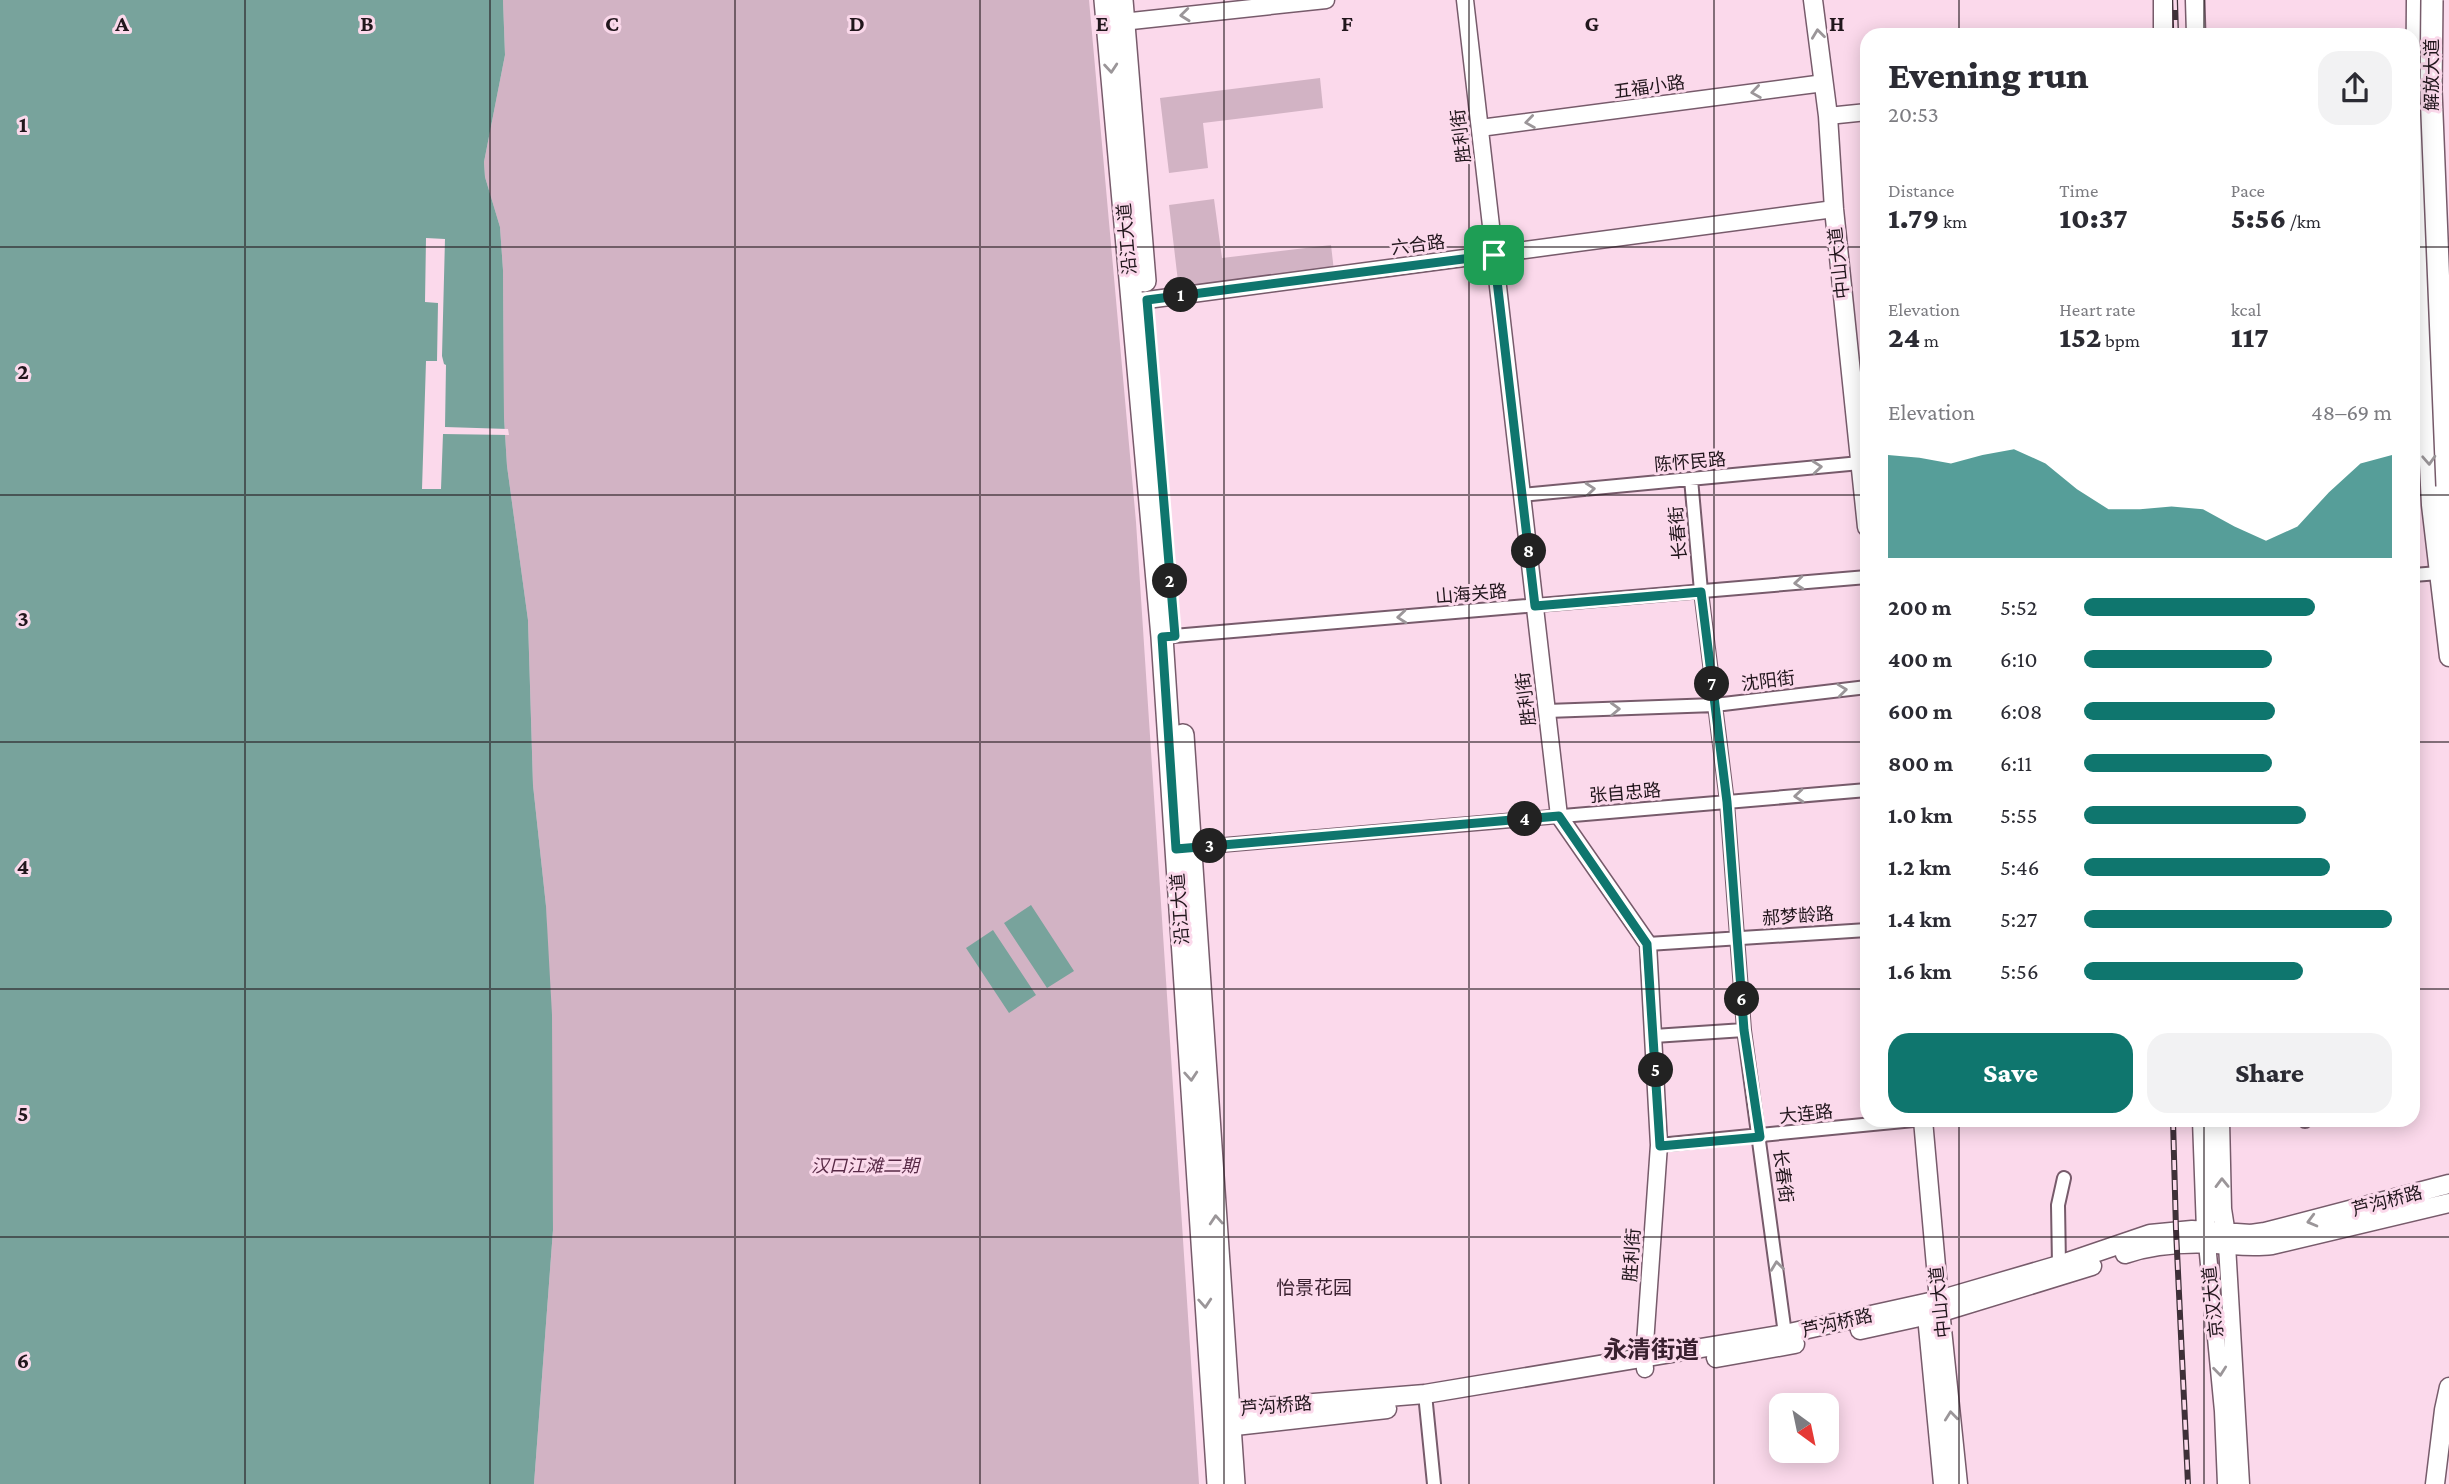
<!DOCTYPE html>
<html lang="en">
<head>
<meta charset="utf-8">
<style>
	body { margin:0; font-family:"Crimson Pro","Noto Sans SC",serif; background:#f2f2f3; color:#2b2b33; height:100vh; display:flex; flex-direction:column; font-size:26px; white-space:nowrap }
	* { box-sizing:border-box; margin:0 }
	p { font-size:23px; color:#7c7c81 }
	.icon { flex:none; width:38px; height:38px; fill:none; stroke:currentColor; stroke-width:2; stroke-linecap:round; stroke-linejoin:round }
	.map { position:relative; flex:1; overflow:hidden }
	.panel { position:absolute; left:1860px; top:28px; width:560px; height:1099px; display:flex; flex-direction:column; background:#fff; border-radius:21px; box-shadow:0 4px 18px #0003 }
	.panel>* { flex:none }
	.needle { width:46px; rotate:147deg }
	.buttons { position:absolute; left:1769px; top:1393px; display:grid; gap:14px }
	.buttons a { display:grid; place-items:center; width:70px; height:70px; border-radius:14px; background:#fff; box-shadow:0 4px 18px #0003; font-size:35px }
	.pin { position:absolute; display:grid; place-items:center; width:60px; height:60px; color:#fff; margin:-30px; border-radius:14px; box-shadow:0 4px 10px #0006 }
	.km { position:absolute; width:35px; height:35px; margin:-18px; border-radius:50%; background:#222; color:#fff; font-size:19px; line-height:35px; text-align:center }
	.round { display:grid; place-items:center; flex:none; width:74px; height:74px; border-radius:21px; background:#f2f2f3 }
	.overview { display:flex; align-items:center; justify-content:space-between; height:119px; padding:0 28px }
	h1 { font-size:38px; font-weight:800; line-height:52px }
	.figures { display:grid; grid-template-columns:repeat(3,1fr); gap:10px; height:119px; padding:7px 28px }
	.figures div { display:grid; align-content:center }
	.figures b { font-size:30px; font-weight:800 }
	.figures small { font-size:19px; font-weight:400 }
	.figures p { font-size:19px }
	.chart { height:196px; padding:14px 28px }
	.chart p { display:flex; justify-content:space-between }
	.chart svg { width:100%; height:126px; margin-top:7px; fill:#0f766e; opacity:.7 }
	.button { display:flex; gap:14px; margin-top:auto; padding:14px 28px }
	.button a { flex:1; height:80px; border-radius:21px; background:#0f766e; color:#fff; font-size:28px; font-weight:800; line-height:80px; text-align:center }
	.button a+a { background:#f2f2f3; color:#2b2b33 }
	ul { padding:0 28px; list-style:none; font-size:23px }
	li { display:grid; grid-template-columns:112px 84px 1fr; align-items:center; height:52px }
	li i { height:18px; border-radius:9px; background:#0f766e }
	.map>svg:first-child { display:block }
	.green { fill:#d2b3c4 }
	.water { fill:#78a39c }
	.pier { fill:#fbd9eb }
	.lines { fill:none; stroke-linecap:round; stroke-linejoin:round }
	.minor-casing { stroke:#775b6b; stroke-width:16 }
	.tertiary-casing { stroke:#775b6b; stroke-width:19 }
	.secondary-casing { stroke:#775b6b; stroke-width:21 }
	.primary-casing { stroke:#775b6b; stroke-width:24 }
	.minor { stroke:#fff; stroke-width:12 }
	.tertiary { stroke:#fff; stroke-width:16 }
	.secondary { stroke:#fff; stroke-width:18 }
	.primary { stroke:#fff; stroke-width:21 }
	.rail-casing { stroke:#3e3038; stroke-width:6 }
	.rail { stroke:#fbd9eb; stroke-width:3.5; stroke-dasharray:10; stroke-linecap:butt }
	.primary-bridge-casing { stroke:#775b6b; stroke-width:24; stroke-linecap:butt }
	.primary-bridge { stroke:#fff; stroke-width:21 }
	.oneway { stroke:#9b9699 }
	.route-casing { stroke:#fff; stroke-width:14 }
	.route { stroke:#0f766e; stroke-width:9 }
	.grid { fill:none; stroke:#21161c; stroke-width:2; stroke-opacity:0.55 }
	.labels { text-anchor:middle; stroke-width:6; stroke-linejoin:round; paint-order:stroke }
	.street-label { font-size:18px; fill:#21161c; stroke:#fbd9eb }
	.park-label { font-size:18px; font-style:italic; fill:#582a46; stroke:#fbd9eb }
	.neighbourhood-label { font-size:19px; fill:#39202f; stroke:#fbd9eb }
	.district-label { font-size:24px; font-weight:bold; fill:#39202f; stroke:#fbd9eb }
	.grid-label { font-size:23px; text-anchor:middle; font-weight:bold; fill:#21161c; stroke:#fbd9eb; stroke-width:6; stroke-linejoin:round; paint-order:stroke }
</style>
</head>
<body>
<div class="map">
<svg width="2449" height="1484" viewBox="0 0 2449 1484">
	<rect width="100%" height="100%" fill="#fbd9eb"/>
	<!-- green -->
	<path class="green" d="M503 0H1089L1136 522 1199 1484H534L553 1230 546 906 533 785 528 620 507 466 504 417 503 270 500 227 485 177 484 162 505 55Z
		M1320 78 1323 108 1203 123 1208 168 1169 173 1160 98Z
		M1214 199 1222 258 1331 245 1334 271 1179 290 1169 205Z"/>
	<!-- water -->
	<path class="water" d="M0 0H503L505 55 484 162 485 177 500 227 503 270 504 417 507 466 528 620 533 785 546 906 552 1015 553 1230 534 1484H0Z
		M1031 905 1074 971 1047 988 1004 923Z
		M993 930 1036 995 1009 1013 966 948Z"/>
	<!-- pier -->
	<path class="pier" d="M426 238 445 239 442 356 444 364 446 365 445 427 508 429 509 435 443 434 441 489H422L426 361H437L438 303 425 302Z"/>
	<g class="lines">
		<!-- minor casing -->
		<g class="minor-casing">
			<path id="minor" d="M1691 479 1701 591 1727 802 1744 1030 1785 1334
				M1522 495 1860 463
				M2413 575 2439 573
				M1162 637 1867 577
				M1547 711 1715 705 1867 687
				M1188 848 1867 790
				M1648 944 1867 930
				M1654 1036 1744 1030
				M2305 1120V1121
				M1659 1145 1914 1120
				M2059 1265 2058 1205 2064 1178
				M1425 1394 1434 1484"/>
		</g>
		<!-- tertiary casing -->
		<g class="tertiary-casing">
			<path id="tertiary" d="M1465 0 1559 816 1648 944 1659 1145 1644 1358 1645 1369
				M1113 23 1326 0
				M1828 116 1867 112
				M1480 128 1824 83
				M1132 302 1834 209
				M2206 1233 2223 1411 2226 1484
				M2227 1245 2241 1484"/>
		</g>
		<!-- secondary casing -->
		<g class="secondary-casing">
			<path id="secondary" d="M1813 0 1828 116 1834 209 1867 527
				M2163 0V35
				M2195 0 2196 35
				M2416 0 2415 127 2421 301 2431 505 2449 657
				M1923 1120 1939 1300 1958 1484
				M2202 1120 2206 1230
				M2220 1120 2222 1209 2227 1241
				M2125 1254C2157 1243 2195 1242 2229 1245 2244 1246 2257 1247 2272 1245L2449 1203
				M1930 1305 1927 1316 1943 1484
				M1860 1330 1942 1312 2092 1266
				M1716 1358 1795 1344
				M1215 1411 1425 1394 1785 1334 1939 1300 2059 1265 2150 1234 2192 1230 2251 1234 2265 1232 2449 1184
				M1217 1428 1387 1409
				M2435 1484 2444 1410 2449 1387"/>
		</g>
		<!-- primary casing -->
		<g class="primary-casing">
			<path id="primary" d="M1105 0 1162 637 1218 1484
				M1122 0 1145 281
				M2447 486 2449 611
				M1183 735 1234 1484"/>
		</g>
		<!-- minor -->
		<use href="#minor" class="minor"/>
		<!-- tertiary -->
		<use href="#tertiary" class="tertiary"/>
		<!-- secondary -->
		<use href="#secondary" class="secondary"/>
		<!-- primary -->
		<use href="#primary" class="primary"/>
		<!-- rail casing -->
		<g class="rail-casing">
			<path id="rail" d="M2175 0 2176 35
				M2173 1120 2176 1230 2188 1484"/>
		</g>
		<!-- rail -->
		<use href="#rail" class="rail"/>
		<!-- primary-bridge casing -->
		<g class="primary-bridge-casing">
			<path id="primary-bridge" d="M2432 0 2431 90 2447 486"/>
		</g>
		<!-- primary-bridge -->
		<use href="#primary-bridge" class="primary-bridge"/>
	</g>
	<!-- one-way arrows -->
	<defs><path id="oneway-chevron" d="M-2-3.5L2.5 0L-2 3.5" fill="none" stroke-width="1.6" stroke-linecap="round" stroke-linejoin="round" transform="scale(1.75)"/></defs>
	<g class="oneway">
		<use href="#oneway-chevron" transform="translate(1185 15) rotate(174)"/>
		<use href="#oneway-chevron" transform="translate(1818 34) rotate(-97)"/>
		<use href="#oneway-chevron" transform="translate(1111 68) rotate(85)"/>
		<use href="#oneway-chevron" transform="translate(1756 92) rotate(172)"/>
		<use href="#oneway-chevron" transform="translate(1530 122) rotate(172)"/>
		<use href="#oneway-chevron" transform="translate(2429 460) rotate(87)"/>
		<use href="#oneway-chevron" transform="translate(1817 467) rotate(-5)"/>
		<use href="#oneway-chevron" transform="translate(1590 489) rotate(-5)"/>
		<use href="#oneway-chevron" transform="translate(1799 583) rotate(175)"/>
		<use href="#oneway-chevron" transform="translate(1402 617) rotate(175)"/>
		<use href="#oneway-chevron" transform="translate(1842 690) rotate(-7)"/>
		<use href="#oneway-chevron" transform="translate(1615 709) rotate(-2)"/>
		<use href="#oneway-chevron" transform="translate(1799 796) rotate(175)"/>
		<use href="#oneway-chevron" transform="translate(1191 1076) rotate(86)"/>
		<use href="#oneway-chevron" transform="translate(2222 1183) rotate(-91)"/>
		<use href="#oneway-chevron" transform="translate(1216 1220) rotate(-94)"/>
		<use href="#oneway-chevron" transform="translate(2312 1221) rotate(165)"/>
		<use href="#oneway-chevron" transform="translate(1777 1266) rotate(-97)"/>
		<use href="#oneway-chevron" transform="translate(1205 1303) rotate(86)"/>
		<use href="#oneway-chevron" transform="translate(2220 1371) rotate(84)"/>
		<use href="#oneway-chevron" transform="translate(1951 1416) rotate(-96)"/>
	</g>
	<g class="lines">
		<!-- route casing -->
		<g class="route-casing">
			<path id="route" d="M1494 255 1535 606 1701 592 1727 802 1744 1030 1760 1137 1660 1146 1647 944 1559 816 1176 849 1162 637 1175 636 1147 300Z"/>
		</g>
		<!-- route -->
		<use href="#route" class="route"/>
	</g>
	<!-- grid -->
	<path class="grid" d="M245 0V1484M490 0V1484M735 0V1484M980 0V1484M1224 0V1484M1469 0V1484M1714 0V1484M1959 0V35M2204 0V35M0 247H1867M2413 247H2449M0 495H1867M2413 495H2449M0 742H1867M2413 742H2449M0 989H1867M2413 989H2449M1959 1120V1484M2204 1120V1484M0 1237H2449"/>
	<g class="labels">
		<!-- street labels -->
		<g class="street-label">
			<text transform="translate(2432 75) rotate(-90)" y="6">解放大道</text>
			<text transform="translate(1649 87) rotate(-8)" y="6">五福小路</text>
			<text transform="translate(1461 136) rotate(-97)" y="6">胜利街</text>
			<text transform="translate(1127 239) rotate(-95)" y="6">沿江大道</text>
			<text transform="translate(1418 245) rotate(-7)" y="6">六合路</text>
			<text transform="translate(1839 263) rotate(-96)" y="6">中山大道</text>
			<text transform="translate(1690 462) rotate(-5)" y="6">陈怀民路</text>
			<text transform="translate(1678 533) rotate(-95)" y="6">长春街</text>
			<text transform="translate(1471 594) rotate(-5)" y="6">山海关路</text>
			<text transform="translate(1768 681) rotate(-7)" y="6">沈阳街</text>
			<text transform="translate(1526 699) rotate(-97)" y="6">胜利街</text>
			<text transform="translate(1625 793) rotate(-5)" y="6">张自忠路</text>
			<text transform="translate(1180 909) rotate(-94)" y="6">沿江大道</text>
			<text transform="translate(1798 916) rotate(-4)" y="6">郝梦龄路</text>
			<text transform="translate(1806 1114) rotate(-6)" y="6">大连路</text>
			<text transform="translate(1783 1176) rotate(83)" y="6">长春街</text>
			<text transform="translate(2387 1201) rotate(-15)" y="6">芦沟桥路</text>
			<text transform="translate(1632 1255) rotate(-86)" y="6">胜利街</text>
			<text transform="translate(1940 1302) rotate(-96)" y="6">中山大道</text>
			<text transform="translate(2213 1302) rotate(-96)" y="6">京汉大道</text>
			<text transform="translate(1837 1323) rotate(-13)" y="6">芦沟桥路</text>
			<text transform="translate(1276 1406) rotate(-5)" y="6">芦沟桥路</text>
		</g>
		<!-- park labels -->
		<g class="park-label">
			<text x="865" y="1172">汉口江滩二期</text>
		</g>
		<!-- neighbourhood labels -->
		<g class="neighbourhood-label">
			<text x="1314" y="1294">怡景花园</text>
		</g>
		<!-- district labels -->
		<g class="district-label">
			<text x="1651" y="1358">永清街道</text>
		</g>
	</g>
	<g class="grid-label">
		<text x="122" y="31">A</text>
		<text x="367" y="31">B</text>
		<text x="612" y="31">C</text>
		<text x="857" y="31">D</text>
		<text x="1102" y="31">E</text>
		<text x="1347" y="31">F</text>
		<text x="1592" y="31">G</text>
		<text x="1837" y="31">H</text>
		<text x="23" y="132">1</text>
		<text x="23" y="379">2</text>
		<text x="23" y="626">3</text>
		<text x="23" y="874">4</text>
		<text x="23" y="1121">5</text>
		<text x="23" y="1368">6</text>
	</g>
</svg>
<div class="buttons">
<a><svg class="needle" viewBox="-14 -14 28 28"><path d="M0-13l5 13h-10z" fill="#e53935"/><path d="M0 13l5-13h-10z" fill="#7c7c81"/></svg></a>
</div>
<div class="pin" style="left:1494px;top:255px;background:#1e9e55"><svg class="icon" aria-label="arrive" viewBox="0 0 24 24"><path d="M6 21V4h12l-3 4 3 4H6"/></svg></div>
<b class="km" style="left:1181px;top:295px">1</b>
<b class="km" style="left:1170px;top:581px">2</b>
<b class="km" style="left:1210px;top:846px">3</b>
<b class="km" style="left:1525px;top:819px">4</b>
<b class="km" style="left:1656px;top:1070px">5</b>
<b class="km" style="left:1742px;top:999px">6</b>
<b class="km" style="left:1712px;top:684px">7</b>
<b class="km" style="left:1529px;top:551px">8</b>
<section class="panel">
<div class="overview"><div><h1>Evening run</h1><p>20:53</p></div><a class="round"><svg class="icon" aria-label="share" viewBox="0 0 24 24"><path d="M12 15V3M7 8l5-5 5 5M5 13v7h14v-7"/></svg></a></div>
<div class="figures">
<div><p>Distance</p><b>1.79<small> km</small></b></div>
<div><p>Time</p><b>10:37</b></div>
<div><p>Pace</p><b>5:56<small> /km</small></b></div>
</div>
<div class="figures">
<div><p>Elevation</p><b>24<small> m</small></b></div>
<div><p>Heart rate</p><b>152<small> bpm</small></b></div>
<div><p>kcal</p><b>117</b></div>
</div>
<div class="chart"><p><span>Elevation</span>48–69 m</p>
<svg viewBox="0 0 160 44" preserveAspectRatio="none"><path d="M0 44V8L10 9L20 11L30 8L40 6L50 11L60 20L70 27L80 27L90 26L100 27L110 33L120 38L130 33L140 21L150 11L160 8V44z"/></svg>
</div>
<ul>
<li><b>200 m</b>5:52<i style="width:75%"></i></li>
<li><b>400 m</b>6:10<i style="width:61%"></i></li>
<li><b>600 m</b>6:08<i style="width:62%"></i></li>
<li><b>800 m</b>6:11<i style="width:61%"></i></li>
<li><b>1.0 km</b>5:55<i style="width:72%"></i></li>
<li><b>1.2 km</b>5:46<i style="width:80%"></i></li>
<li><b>1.4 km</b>5:27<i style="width:100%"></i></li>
<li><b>1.6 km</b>5:56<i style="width:71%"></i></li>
</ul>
<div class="button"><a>Save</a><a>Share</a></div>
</section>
</div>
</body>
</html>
